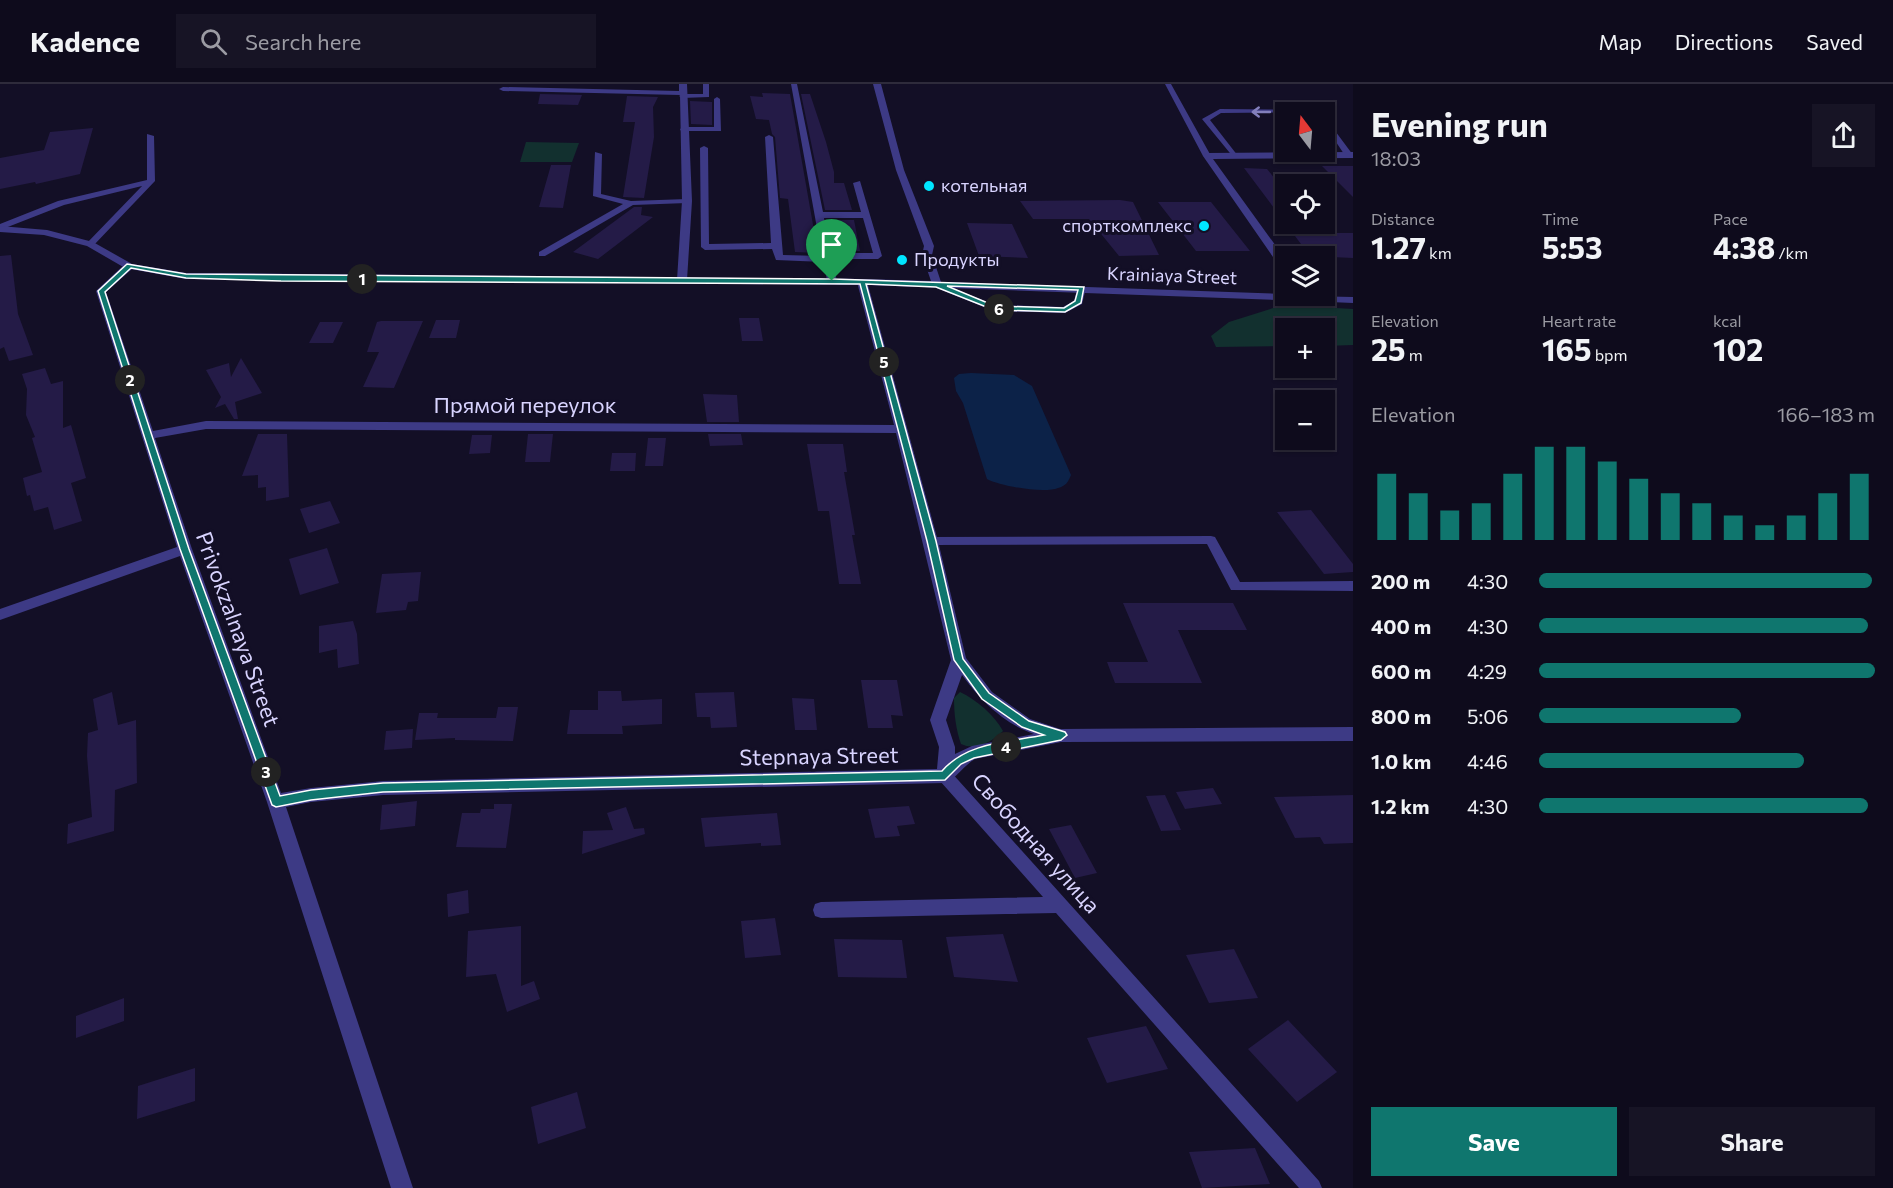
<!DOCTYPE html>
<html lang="en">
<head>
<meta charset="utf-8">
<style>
	body { margin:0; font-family:Commissioner,sans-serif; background:#171425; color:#f1f3f6; height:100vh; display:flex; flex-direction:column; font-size:22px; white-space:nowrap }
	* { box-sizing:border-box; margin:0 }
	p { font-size:20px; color:#9b9ba3 }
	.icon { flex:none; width:33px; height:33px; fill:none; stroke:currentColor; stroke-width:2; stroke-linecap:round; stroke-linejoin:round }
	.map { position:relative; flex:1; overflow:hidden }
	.side { display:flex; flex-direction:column; background:#0e0b1c; width:540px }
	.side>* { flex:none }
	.needle { width:39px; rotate:344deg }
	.fabs { position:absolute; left:1275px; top:18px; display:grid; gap:12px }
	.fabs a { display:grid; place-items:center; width:60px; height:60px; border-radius:0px; background:#0e0b1c; box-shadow:0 2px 4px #0004,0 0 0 2px #2e2b3b; font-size:30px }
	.pin { position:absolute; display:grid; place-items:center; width:51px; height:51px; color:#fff; margin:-62px -26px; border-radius:50% 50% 50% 0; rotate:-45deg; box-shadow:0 0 6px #0007 }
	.pin .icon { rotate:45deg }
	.km { position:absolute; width:30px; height:30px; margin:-15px; border-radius:50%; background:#222; color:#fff; font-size:16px; line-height:30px; text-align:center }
	.round { display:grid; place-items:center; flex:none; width:63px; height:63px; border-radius:0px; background:#171425 }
	.headline { display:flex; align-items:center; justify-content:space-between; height:102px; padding:0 18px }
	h1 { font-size:33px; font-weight:700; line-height:45px }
	.metrics { display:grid; grid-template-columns:repeat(3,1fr); gap:9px; height:102px; padding:6px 18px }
	.metrics div { display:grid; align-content:center }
	.metrics b { font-size:30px; font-weight:700 }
	.metrics small { font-size:16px; font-weight:400 }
	.metrics p { font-size:16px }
	.chart { height:168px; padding:12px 18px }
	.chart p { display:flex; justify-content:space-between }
	.chart svg { width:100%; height:108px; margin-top:6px; stroke:#0f766e; stroke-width:6 }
	.button { display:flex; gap:12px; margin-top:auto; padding:12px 18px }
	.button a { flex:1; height:69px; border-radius:0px; background:#0f766e; color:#fff; font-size:24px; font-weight:700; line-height:69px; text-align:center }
	.button a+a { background:#171425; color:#f1f3f6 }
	ul { padding:0 18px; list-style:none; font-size:20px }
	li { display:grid; grid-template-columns:96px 72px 1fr; align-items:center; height:45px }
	li i { height:15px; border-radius:8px; background:#0f766e }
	header { display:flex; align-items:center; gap:36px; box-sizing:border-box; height:84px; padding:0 30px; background:#0e0b1c; border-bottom:2px solid #2e2b3b }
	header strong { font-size:28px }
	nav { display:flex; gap:33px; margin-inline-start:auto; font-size:21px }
	.search { width:420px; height:54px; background:#171425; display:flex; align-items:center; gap:15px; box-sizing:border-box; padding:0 21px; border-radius:0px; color:#9b9ba3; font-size:22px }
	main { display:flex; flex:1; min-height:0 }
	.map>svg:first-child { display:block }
	.green { fill:#12302f }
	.water { fill:#0c2248 }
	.building { fill:#241b47 }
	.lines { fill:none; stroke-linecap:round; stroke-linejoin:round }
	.service { fill:#3d3a85; fill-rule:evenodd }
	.minor { fill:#3d3a85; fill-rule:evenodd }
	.tertiary { fill:#3d3a85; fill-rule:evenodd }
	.oneway { stroke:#837fbc }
	.route { fill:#0f766e; stroke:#fff; stroke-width:1.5; fill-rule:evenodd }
	.poi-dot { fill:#00e5ff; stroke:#130f26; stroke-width:2 }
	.labels { text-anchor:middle; stroke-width:6; stroke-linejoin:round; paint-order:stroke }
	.far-poi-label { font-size:18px; fill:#d9d4ff; stroke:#130f26; text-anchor:start }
	.far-street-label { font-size:18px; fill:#d9d4ff; stroke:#130f26 }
	.street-label { font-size:22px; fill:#d9d4ff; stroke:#130f26 }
</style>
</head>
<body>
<header>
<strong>Kadence</strong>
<div class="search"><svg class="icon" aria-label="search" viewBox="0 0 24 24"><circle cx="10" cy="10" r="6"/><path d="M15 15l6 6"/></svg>Search here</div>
<nav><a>Map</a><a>Directions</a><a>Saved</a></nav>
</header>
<main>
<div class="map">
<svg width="1353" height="1104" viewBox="0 0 1353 1104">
	<rect width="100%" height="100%" fill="#130f26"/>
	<!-- green -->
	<path class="green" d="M526 58 579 59 572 78H520Z
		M1283 221 1353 225V261L1325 262 1324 244H1286L1285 262 1216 263 1211 252 1229 238Z
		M960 608C977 616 994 631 1003 647 992 658 976 667 961 660 956 645 954 631 954 614Z"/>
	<!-- water -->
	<path class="water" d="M971 289 1014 291 1032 302 1071 391C1068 398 1066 402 1058 404 1044 410 1000 402 987 395L963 319 956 307 954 294 959 290Z"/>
	<!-- building -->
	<path class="building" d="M762 9 790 10 818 169 795 168 788 115 780 114 775 53 772 50 769 36 756 35 750 12 763 13Z
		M540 10 582 11 578 21 538 20Z
		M801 10H810L826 58 834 88V99H844L852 126H825Z
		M627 12 658 13 653 23 654 53 644 114 623 113 635 38H623Z
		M690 17 712 18V41L691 40Z
		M93 44 80 90 36 100 35 98 0 105V74L44 66 50 48Z
		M551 81H571L563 124 539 123Z
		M1322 82H1353V113Z
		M1244 84 1267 85 1286 108V140H1310L1318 149H1353V174L1310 172Z
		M1120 116 1133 118 1159 171 1119 172 1089 135H1033L1020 117Z
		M1158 118H1211L1250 167H1196Z
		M634 123H642L641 131 653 133 598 175 573 168Z
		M827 136H854L860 167H833Z
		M967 139 1012 140 1028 174 979 172Z
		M11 171 18 230 33 271 9 277 4 263 0 265V172Z
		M739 234H759L763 257H742Z
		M436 236H460L456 254H429Z
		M381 237H423L394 304 363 303 379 268H367L377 238Z
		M320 238H343L333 259H309Z
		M241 274 262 309 235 318 238 335H234L225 320 215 324 221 313 206 286 229 279 231 293Z
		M45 284 51 300 63 297V344L71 341 86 394 71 399 82 437 54 446 48 423 34 427 30 411 27 412 23 394 42 388 32 354 35 353 26 331 27 305 22 290Z
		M703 310 737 311 739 338H707Z
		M258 350H287L289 413 266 417V403L258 404V391L242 392Z
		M528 350H553L550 378H525Z
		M708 350H741L743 361 710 362Z
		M472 351H492L490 369 469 370Z
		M648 354H666L663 382H645Z
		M807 360H843L847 388H844L855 451H852L861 500H839L829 427H818Z
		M612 369H636L635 387H610Z
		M330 417 340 439 309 449 300 425Z
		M1311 426 1353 480V488L1324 490 1277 428Z
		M327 464 339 499 300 511 289 475Z
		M421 488 418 517 408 518 406 526 376 529 382 490Z
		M1123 519H1233L1247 546H1178L1202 599H1115L1107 578H1148Z
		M353 537 357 550 359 580 338 584 337 565 319 569V542Z
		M861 596H897L903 632 891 631 893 644H868Z
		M598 607H621L622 617 662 615V640L622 642 623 650H567L570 626H598Z
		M112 608 118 641 136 636 137 699 115 706 114 747 67 760 68 740 92 733 87 672 88 649 98 646 93 615Z
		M734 608 737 643 711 644 710 633H697L695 609Z
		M792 614 814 615 817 646H795Z
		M498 623H518L513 657 455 656V654L415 656 419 629H438L437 634H496Z
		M413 645 412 664 384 666 386 647Z
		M1213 704 1222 720 1185 725 1176 708Z
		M1165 711 1181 746 1161 747 1146 712Z
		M1353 711V759L1324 760 1320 753 1295 754 1274 713Z
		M417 717 415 742 380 746 382 721Z
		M494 720H512L506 764 456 763 462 729H480L481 725H494Z
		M909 722 915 740 897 742 900 752 875 754 868 725Z
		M626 723 634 745 644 744 645 750 582 770 583 747 613 746 607 729Z
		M777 729 781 761 761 762V759L705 763 701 734Z
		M1071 741 1097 789 1075 794 1049 745Z
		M468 806 469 829 448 833 447 810Z
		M775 834 781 871 745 874 741 837Z
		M521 842V902L534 897 540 915 507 928 496 890 466 893 468 847Z
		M1003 850 1018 898 954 893 946 853Z
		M834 855 902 856 907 894 838 893Z
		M1234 865 1258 914 1209 919 1186 871Z
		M124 914V937L76 954V932Z
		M1288 936 1337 988 1297 1018 1248 965Z
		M1146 942 1168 985 1107 999 1087 954Z
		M195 984V1017L137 1035 138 1002Z
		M577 1008 586 1044 538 1060 531 1023Z
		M1255 1064 1270 1100 1202 1104 1189 1068Z"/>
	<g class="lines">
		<!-- service -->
		<path class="service" d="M703 0H709V13L682 14 679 12 682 10H703Z
			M791 0H797L823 128H861L853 99 860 97 882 172 878 175H832L837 197 832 200 827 197 824 178 776 176 772 165 705 166 701 163 700 64 704 62 708 64 709 160 771 159 765 53 769 51 773 53 783 171 822 172ZM824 134H863L873 169H831Z
			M1165 0H1171L1211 72 1210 74 1203 72Z
			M717 13 720 15 721 47H681L680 45 684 43H714V15Z
			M1220 25 1320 26 1324 28 1221 29 1210 36 1238 72 1234 74 1202 35Z
			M1324 32 1353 71 1352 73H1346L1324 40Z
			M147 50 154 52 155 97 93 162 86 160 142 102 64 121 0 146V140L58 117 147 96Z
			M595 68 602 70 601 110 631 117 687 115 691 117 687 119 633 121 545 172H539V168L623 120 593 112Z
			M937 198 995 221 1063 223 1074 217 1078 202 1086 204 1082 220 1065 229 994 227 934 203 932 201Z
			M1306 212 1353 213V219L1307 217 1302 214Z
			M1211 452 1215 453 1240 498 1353 497V507L1231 506 1207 460 931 461 925 457 931 453Z
			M945 686 950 687 1319 1097 1322 1104H1299L1056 829 821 834 815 832 813 826 815 820 821 818 1043 813 940 697 937 692 940 687Z"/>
		<!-- minor -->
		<path class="minor" d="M679 0H687L692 117 687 196 682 199 677 196 682 117 680 11 503 7 499 5 503 3 679 7Z
			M873 0H881L904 86 934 162 932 171 941 198 1286 210 1310 212 1312 214 1307 217 868 201 938 457 966 574 992 608 1030 635 1060 645 1353 643V657L1061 658 975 675C963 682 955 696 945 699L383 711 311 718 286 723 413 1104H391L267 718 180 472 0 536V525L177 463 96 207 125 180H133V184L106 208 153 347 206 337 894 341 857 198 862 195 931 197 922 171 924 162 896 86ZM206 345 896 349 951 576 930 636 939 663 937 685 383 697 311 704 281 709 192 465 155 354ZM962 591C981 617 1003 639 1034 650L972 662 955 670V663L946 636Z
			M1353 68V74L1213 75 1286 176V187L1282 186 1203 72 1207 69Z"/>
		<!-- tertiary -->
		<path class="tertiary" d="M0 142 47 146 93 158 132 180 186 189 862 195 867 198 862 201 186 195 125 184 87 162 44 151 0 148Z"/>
	</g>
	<!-- one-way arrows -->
	<defs><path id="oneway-shaft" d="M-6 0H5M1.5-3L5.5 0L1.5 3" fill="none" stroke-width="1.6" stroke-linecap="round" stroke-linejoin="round" transform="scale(1.5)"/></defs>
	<use class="oneway" href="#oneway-shaft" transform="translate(1261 28) rotate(-180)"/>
	<!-- route -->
	<path class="route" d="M127 180 186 190 832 195 1084 203 1081 219 1065 228 994 226 936 203 866 200 936 457 963 575 989 609 1029 637 1065 648 1067 651 1061 656 974 674 961 680 945 696 383 708 311 716 276 723 272 721 180 465 98 207ZM131 184 186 194 281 197 860 200 927 457 954 576 982 615 1022 643 1044 651C1009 658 967 658 942 687L383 699 311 706 280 712 189 465 105 208ZM947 202 1078 206 1075 217 1064 224 995 222Z"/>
	<!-- markers -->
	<g class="poi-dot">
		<circle cx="929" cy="102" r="6"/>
		<circle cx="1204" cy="142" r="6"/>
		<circle cx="902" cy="176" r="6"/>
	</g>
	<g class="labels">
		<!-- far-poi labels -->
		<g class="far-poi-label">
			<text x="941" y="108">котельная</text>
			<text x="1192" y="148" text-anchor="end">спорткомплекс</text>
			<text x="914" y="182">Продукты</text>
		</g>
		<!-- far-street labels -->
		<g class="far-street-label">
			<text transform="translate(1172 192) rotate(2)" y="6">Krainiaya Street</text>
		</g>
		<!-- street labels -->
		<g class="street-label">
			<text x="525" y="329">Прямой переулок</text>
			<text transform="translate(238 545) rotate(70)" y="8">Privokzalnaya Street</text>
			<text transform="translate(819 672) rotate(-1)" y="8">Stepnaya Street</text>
			<text transform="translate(1036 759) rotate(48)" y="8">Свободная улица</text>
		</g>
	</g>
</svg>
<div class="fabs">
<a><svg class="needle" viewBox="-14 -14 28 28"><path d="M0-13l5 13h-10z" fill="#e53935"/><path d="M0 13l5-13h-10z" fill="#9b9ba3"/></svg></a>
<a><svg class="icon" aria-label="locate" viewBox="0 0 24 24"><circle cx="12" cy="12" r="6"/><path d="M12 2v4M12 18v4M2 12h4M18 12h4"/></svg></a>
<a><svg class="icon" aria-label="layers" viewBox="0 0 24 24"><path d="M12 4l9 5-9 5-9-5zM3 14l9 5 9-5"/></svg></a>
<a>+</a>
<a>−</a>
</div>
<div class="pin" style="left:832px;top:197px;background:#1e9e55"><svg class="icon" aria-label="arrive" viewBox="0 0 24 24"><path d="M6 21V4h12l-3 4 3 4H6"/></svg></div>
<b class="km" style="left:362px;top:195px">1</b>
<b class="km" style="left:130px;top:296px">2</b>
<b class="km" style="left:266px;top:688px">3</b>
<b class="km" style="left:1006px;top:663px">4</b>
<b class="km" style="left:884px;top:278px">5</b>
<b class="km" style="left:999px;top:225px">6</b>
</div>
<section class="side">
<div class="headline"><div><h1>Evening run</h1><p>18:03</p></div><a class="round"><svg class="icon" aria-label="share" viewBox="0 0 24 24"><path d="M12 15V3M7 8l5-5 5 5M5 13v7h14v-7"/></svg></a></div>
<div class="metrics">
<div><p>Distance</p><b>1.27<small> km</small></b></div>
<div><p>Time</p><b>5:53</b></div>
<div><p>Pace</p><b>4:38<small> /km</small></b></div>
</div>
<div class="metrics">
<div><p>Elevation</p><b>25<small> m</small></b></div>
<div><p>Heart rate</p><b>165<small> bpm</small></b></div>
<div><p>kcal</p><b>102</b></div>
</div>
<div class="chart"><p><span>Elevation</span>166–183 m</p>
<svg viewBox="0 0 160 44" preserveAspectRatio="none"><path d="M5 44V17M15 44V25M25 44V32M35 44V29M45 44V17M55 44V6M65 44V6M75 44V12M85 44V19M95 44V25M105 44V29M115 44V34M125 44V38M135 44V34M145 44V25M155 44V17"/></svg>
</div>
<ul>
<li><b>200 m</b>4:30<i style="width:99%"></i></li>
<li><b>400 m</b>4:30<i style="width:98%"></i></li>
<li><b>600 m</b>4:29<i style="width:100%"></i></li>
<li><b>800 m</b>5:06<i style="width:60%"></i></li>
<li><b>1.0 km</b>4:46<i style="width:79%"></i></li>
<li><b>1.2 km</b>4:30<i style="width:98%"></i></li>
</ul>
<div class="button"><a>Save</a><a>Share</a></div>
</section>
</main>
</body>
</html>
